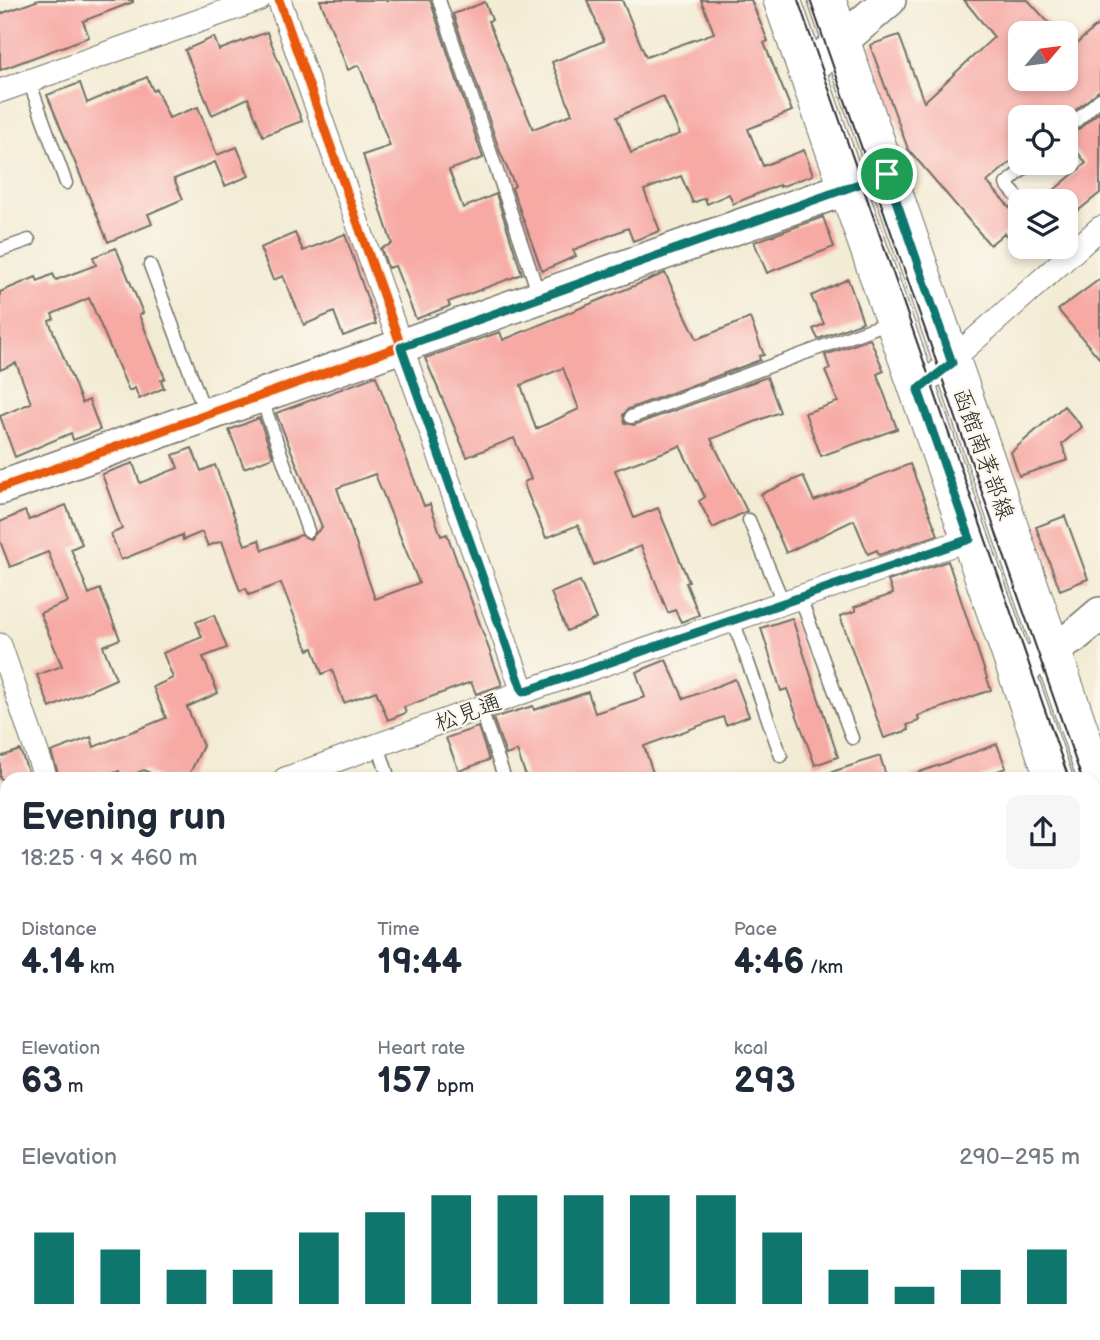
<!DOCTYPE html>
<html lang="en">
<head>
<meta charset="utf-8">
<style>
	body { margin:0; font-family:"Balsamiq Sans","Klee One",sans-serif; background:#f6f6f7; color:#1f2937; height:100vh; display:flex; flex-direction:column; font-size:26px; white-space:nowrap }
	* { box-sizing:border-box; margin:0 }
	p { font-size:23px; color:#747a83 }
	.icon { flex:none; width:38px; height:38px; fill:none; stroke:currentColor; stroke-width:2; stroke-linecap:round; stroke-linejoin:round }
	.map { position:relative; flex:1; overflow:hidden }
	.side { position:absolute; left:0px; top:772px; width:1101px; height:569px; display:flex; flex-direction:column; background:#fff; border-radius:21px 21px 0 0; box-shadow:0 4px 10px #0003 }
	.side>* { flex:none }
	.needle { width:46px; rotate:61deg }
	.buttons { position:absolute; left:1008px; top:21px; display:grid; gap:14px }
	.buttons a { display:grid; place-items:center; width:70px; height:70px; border-radius:14px; background:#fff; box-shadow:0 4px 10px #0003; font-size:35px }
	.pin { position:absolute; display:grid; place-items:center; width:60px; height:60px; color:#fff; margin:-30px; border:4px solid #fff; border-radius:50%; box-shadow:0 2px 7px #0007 }
	.round { display:grid; place-items:center; flex:none; width:74px; height:74px; border-radius:14px; background:#f6f6f7 }
	.overview { display:flex; align-items:center; justify-content:space-between; height:119px; padding:0 21px }
	h1 { font-size:38px; font-weight:700; line-height:52px }
	.figures { display:grid; grid-template-columns:repeat(3,1fr); gap:10px; height:119px; padding:7px 21px }
	.figures div { display:grid; align-content:center }
	.figures b { font-size:35px; font-weight:700 }
	.figures small { font-size:19px; font-weight:400 }
	.figures p { font-size:19px }
	.chart { height:196px; padding:14px 21px }
	.chart p { display:flex; justify-content:space-between }
	.chart svg { width:100%; height:126px; margin-top:7px; stroke:#0f766e; stroke-width:6 }
	.map>svg:first-child { display:block }
	.green { fill:#92d78f; stroke:#5e815d; stroke-width:2 }
	.building { fill:#f7a9a4; fill-rule:evenodd }
	.lines { fill:none; stroke-linecap:round; stroke-linejoin:round }
	.lane-casing { stroke:#716f66; stroke-width:15 }
	.street-casing { stroke:#716f66; stroke-width:25 }
	.secondary-casing { stroke:#716f66; stroke-width:36 }
	.primary-casing { stroke:#716f66; stroke-width:39 }
	.lane { stroke:#fff; stroke-width:12 }
	.street { stroke:#fff; stroke-width:23 }
	.secondary { stroke:#fff; stroke-width:33 }
	.primary { stroke:#fff; stroke-width:37 }
	.tram { stroke:#2b2b2b; stroke-width:2 }
	.cycleway-casing { stroke:#fbf7ec; stroke-width:13 }
	.cycleway { stroke:#e8590c; stroke-width:9 }
	.route-casing { stroke:#fff; stroke-width:14 }
	.route { stroke:#0f766e; stroke-width:9 }
	.labels { text-anchor:middle; stroke-width:5; stroke-linejoin:round; paint-order:stroke }
	.street-label { font-size:23px; fill:#2b2b2b; stroke:#fbf7ec }
</style>
</head>
<body>
<div class="map">
<svg width="1100" height="1340" viewBox="0 0 1100 1340">
	<rect width="100%" height="100%" fill="#fbf7ec"/>
	<filter id="ink" filterUnits="userSpaceOnUse"><feTurbulence type="fractalNoise" baseFrequency=".0143" numOctaves="2"/><feDisplacementMap in="SourceGraphic" scale="14" xChannelSelector="R" yChannelSelector="G"/><feConvolveMatrix kernelMatrix="1 2 1 2 8 2 1 2 1" color-interpolation-filters="sRGB"/></filter>
	<filter id="wash" filterUnits="userSpaceOnUse"><feTurbulence type="fractalNoise" baseFrequency=".00686" numOctaves="4" result="noise"/><feDisplacementMap in="SourceGraphic" scale="28" xChannelSelector="R" yChannelSelector="G"/><feGaussianBlur stdDeviation="1.57" result="paint"/><feColorMatrix in="noise" values="0 0 0 0 0 0 0 0 0 0 0 0 0 0 0 0 0 1.4 0 .05"/><feComposite in="paint" operator="in"/></filter>
	<g filter="url(#wash)">
		<rect width="100%" height="100%" fill="#f3ecd5"/>
		<!-- green -->
		<path class="green" d="M7 1198V1266L0 1267V1200Z"/>
		<g id="blocks">
			<!-- building -->
			<path class="building" d="M39 0H133V2L83 21 89 37 0 70V14Z
				M320 0H430L483 158 449 170 463 208 496 194 522 274 448 302 450 306 416 319 395 266 388 268 381 248 392 244 363 155 390 146 359 65 348 70Z
				M587 0H622L646 57 714 33 701 0H751L768 41 764 43 792 111 748 129 763 166 804 150 813 175 780 187 779 185 733 204 729 194 707 204 705 198 693 203 681 176 644 190 660 231 633 241 628 228 573 250 576 256 542 271 512 188 515 186 500 152 453 14 485 2 492 20 488 21 533 129 572 114 552 62 604 41ZM663 96 680 134 631 153 617 117Z
				M964 0H1028L1058 33H1020V79H1066V53L1100 23V90L1066 118 1020 117V154L987 182 1020 219V227L1008 237 1004 233 990 245 908 149 870 45 899 35 924 102 994 37Z
				M267 32 302 121 263 136 248 98 212 115 185 50 214 37 219 50Z
				M147 77 153 91 156 89 169 118 198 107 217 155 237 147 249 176 225 186 215 162 174 179 183 199 148 214 152 224 108 242 47 95 80 83 87 103Z
				M1100 111V193L1074 214 1054 190 1086 163 1067 139Z
				M823 217 834 247 767 273 754 242Z
				M295 233 303 251 345 234 376 324 343 336 334 312 304 325 283 276 273 280 260 248Z
				M116 248 143 313 139 315 165 378 161 380 164 388 139 399 135 388 129 391 89 298 52 314 54 319 49 321 82 403 89 400 100 430 73 440 71 433 15 457 0 416 31 403 16 363 0 370V292L36 277 38 281 53 274 56 280 96 265 93 257Z
				M665 273 697 339 750 318 764 355 759 356 760 360 628 409 623 415 625 423 634 425 767 377 780 412 711 439 747 511 713 528 699 501 705 497 680 446 615 470 634 518 658 508 689 582 686 583 699 615 681 622 675 610 668 613 641 546 594 565 578 525 546 538 526 490 524 482 531 479 514 438 467 457 425 358 500 332 503 340ZM563 368 579 409 536 429 521 385Z
				M848 279 863 322 818 339 813 329 824 324 811 296Z
				M1100 279V359L1058 310Z
				M870 339 884 371 877 374 897 429 821 456 805 413 838 402 825 371 830 369 825 355Z
				M376 376 424 506 430 504 441 536 447 534 502 685 476 694 471 682 404 707 406 713 388 720 376 691 344 703 332 670 322 674 313 648 308 650 281 583 249 595 246 588 240 591 222 541 208 546 202 532 183 540 182 535 121 560 111 534 122 529 102 474 133 463 140 483 178 468 173 455 192 448 201 471 215 465 245 545 259 540 263 550 301 535 310 539 322 527 276 413ZM375 474 419 583 375 599 337 488Z
				M1064 406 1082 427 1062 444 1068 460 1019 476 1011 452Z
				M259 418 273 457 244 468 229 430Z
				M910 464 938 535 879 555 877 550 868 554 854 520 786 553 761 494 803 476 814 501Z
				M66 505 82 544 71 549 89 594 100 589 120 639 103 646 116 679 50 708 37 675 62 666 40 613 68 602 48 552 10 567 0 541V522L25 511 29 520Z
				M1065 516 1088 579 1060 590 1036 527Z
				M948 561 991 690 918 716 919 721 907 725 909 730 884 738 840 616 856 611 854 607 893 594 888 581Z
				M580 581 596 619 567 631 551 593Z
				M214 615 227 648 203 657 218 693 187 707 203 746 187 779H162L144 770 122 779 119 771 99 779H60L51 752 91 737 94 747 166 718 153 687 173 678 163 653 202 637 196 622Z
				M792 618 838 757 815 765 787 689 781 691 761 628Z
				M666 660 684 699 735 679 749 716 726 725 723 717 644 746 655 779H527L517 751 506 755 493 718 533 706 534 710 588 692 595 713 645 697 636 672Z
				M478 727 489 760 459 771 446 738Z
				M997 744 1006 768 977 779H909V776Z
				M20 750 31 779H0V757Z
				M880 756 887 779H824L823 775Z"/>
		</g>
	</g>
	<g filter="url(#ink)">
		<use href="#blocks" fill-opacity="0" stroke="#716f66" stroke-width="2"/>
		<g class="lines">
			<!-- lane casing -->
			<g class="lane-casing">
				<path id="lane" d="M439 0 539 295
					M29 81 66 183
					M1066 130 1100 99
					M1021 201 1006 184 1030 163
					M0 250 29 240
					M150 265 206 415
					M261 397 308 531
					M631 417 890 322
					M749 520 783 602
					M800 597 852 738
					M733 620 781 756
					M480 707 505 779
					M378 745 389 779"/>
			</g>
			<!-- street casing -->
			<g class="street-casing">
				<path id="street" d="M279 0 523 692
					M0 91 258 0
					M918 390 1100 228
					M0 645 46 779
					M285 779 523 692 969 539
					M0 878 7 876
					M0 1108 7 1105"/>
			</g>
			<!-- secondary casing -->
			<g class="secondary-casing">
				<path id="secondary" d="M807 71 889 0
					M0 488 887 174
					M1016 672 1073 637 1100 614
					M1094 1126 1100 1124
					M251 1340 277 1334"/>
			</g>
			<!-- primary casing -->
			<g class="primary-casing">
				<path id="primary" d="M782 0 1054 779
					M827 0 1100 789
					M1094 892 1100 910"/>
			</g>
			<!-- lane -->
			<use href="#lane" class="lane"/>
			<!-- street -->
			<use href="#street" class="street"/>
			<!-- secondary -->
			<use href="#secondary" class="secondary"/>
			<!-- primary -->
			<use href="#primary" class="primary"/>
			<!-- tram -->
			<path class="tram" d="M798 0 1069 779
				M810 0 1082 779
				M1094 814 1100 832
				M1094 850 1100 867"/>
			<!-- cycleway casing -->
			<g class="cycleway-casing">
				<path id="cycleway" d="M279 0 523 692
					M0 488 887 174"/>
			</g>
			<!-- cycleway -->
			<use href="#cycleway" class="cycleway"/>
		</g>
	</g>
	<g class="lines" filter="url(#ink)">
		<!-- route casing -->
		<g class="route-casing">
			<path id="route" d="M887 174 952 363 918 390 970 539 523 692 401 347Z"/>
		</g>
		<!-- route -->
		<use href="#route" class="route"/>
	</g>
	<g class="labels">
		<!-- street labels -->
		<g class="street-label">
			<text transform="translate(984 454) rotate(70)" y="8">函館南茅部線</text>
			<text transform="translate(468 712) rotate(-20)" y="8">松見通</text>
		</g>
	</g>
</svg>
<div class="buttons">
<a><svg class="needle" viewBox="-14 -14 28 28"><path d="M0-13l5 13h-10z" fill="#e53935"/><path d="M0 13l5-13h-10z" fill="#747a83"/></svg></a>
<a><svg class="icon" aria-label="locate" viewBox="0 0 24 24"><circle cx="12" cy="12" r="6"/><path d="M12 2v4M12 18v4M2 12h4M18 12h4"/></svg></a>
<a><svg class="icon" aria-label="layers" viewBox="0 0 24 24"><path d="M12 4l9 5-9 5-9-5zM3 14l9 5 9-5"/></svg></a>
</div>
<div class="pin" style="left:887px;top:174px;background:#1e9e55"><svg class="icon" aria-label="arrive" viewBox="0 0 24 24"><path d="M6 21V4h12l-3 4 3 4H6"/></svg></div>
<section class="side">
<div class="overview"><div><h1>Evening run</h1><p>18:25 · 9 × 460 m</p></div><a class="round"><svg class="icon" aria-label="share" viewBox="0 0 24 24"><path d="M12 15V3M7 8l5-5 5 5M5 13v7h14v-7"/></svg></a></div>
<div class="figures">
<div><p>Distance</p><b>4.14<small> km</small></b></div>
<div><p>Time</p><b>19:44</b></div>
<div><p>Pace</p><b>4:46<small> /km</small></b></div>
</div>
<div class="figures">
<div><p>Elevation</p><b>63<small> m</small></b></div>
<div><p>Heart rate</p><b>157<small> bpm</small></b></div>
<div><p>kcal</p><b>293</b></div>
</div>
<div class="chart"><p><span>Elevation</span>290–295 m</p>
<svg viewBox="0 0 160 44" preserveAspectRatio="none"><path d="M5 44V19M15 44V25M25 44V32M35 44V32M45 44V19M55 44V12M65 44V6M75 44V6M85 44V6M95 44V6M105 44V6M115 44V19M125 44V32M135 44V38M145 44V32M155 44V25"/></svg>
</div>
</section>
</div>
</body>
</html>
